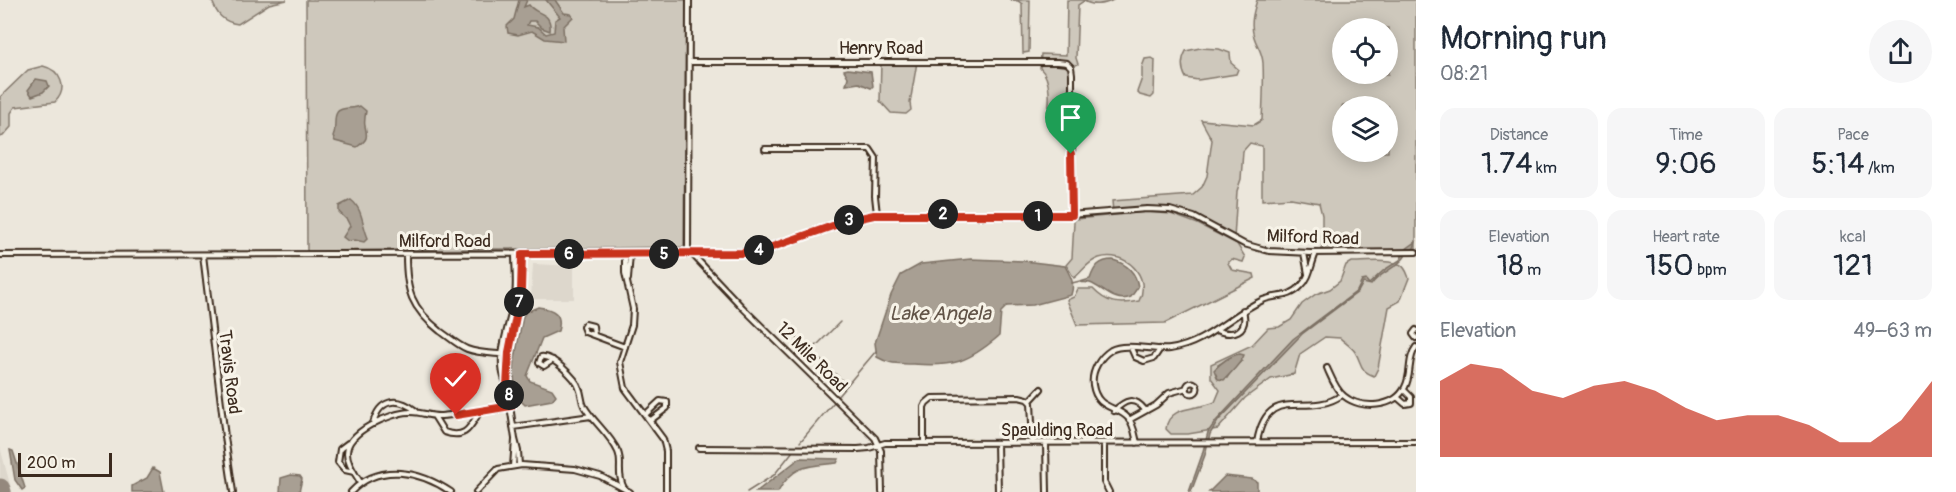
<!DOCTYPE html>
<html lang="en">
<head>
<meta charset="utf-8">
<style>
	body { margin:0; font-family:Pangolin,sans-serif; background:#f6f6f7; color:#1f2937; height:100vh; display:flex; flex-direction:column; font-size:22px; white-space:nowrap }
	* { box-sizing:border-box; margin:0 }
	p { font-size:20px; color:#747a83 }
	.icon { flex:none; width:33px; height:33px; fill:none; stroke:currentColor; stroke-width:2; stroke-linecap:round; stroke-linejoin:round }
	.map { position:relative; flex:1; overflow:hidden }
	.side { display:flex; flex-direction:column; background:#fff; width:540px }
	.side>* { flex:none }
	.fabs { position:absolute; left:1332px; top:18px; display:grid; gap:12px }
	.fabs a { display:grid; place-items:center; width:66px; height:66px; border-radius:50%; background:#fff; box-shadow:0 3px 15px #0003; font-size:30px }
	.scale { position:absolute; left:18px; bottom:15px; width:94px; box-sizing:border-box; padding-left:6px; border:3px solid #3b2a1e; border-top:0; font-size:16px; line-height:21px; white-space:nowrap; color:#3b2a1e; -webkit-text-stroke:4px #f7f3e8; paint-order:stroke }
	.pin { position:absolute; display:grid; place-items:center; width:51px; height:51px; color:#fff; margin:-62px -26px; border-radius:50% 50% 50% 0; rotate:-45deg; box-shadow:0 0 6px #0007 }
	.pin .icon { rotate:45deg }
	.km { position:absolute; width:30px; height:30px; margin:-15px; border-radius:50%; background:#222; color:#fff; font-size:16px; line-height:30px; text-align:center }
	.round { display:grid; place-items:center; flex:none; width:63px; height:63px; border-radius:32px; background:#f6f6f7 }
	.headline { display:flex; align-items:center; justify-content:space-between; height:102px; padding:0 24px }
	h1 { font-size:33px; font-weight:600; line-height:45px }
	.stats { display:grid; grid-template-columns:repeat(3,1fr); gap:9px; height:102px; padding:6px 24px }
	.stats div { display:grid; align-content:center; border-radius:15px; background:#f6f6f7; text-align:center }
	.stats b { font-size:30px; font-weight:600 }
	.stats small { font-size:16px; font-weight:400 }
	.stats p { font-size:16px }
	.chart { height:168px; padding:12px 24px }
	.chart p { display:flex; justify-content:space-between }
	.chart svg { width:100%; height:108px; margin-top:6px; fill:#c8321e; opacity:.7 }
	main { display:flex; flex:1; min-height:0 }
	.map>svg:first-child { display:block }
	.built { fill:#ddd7cc }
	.green { fill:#cec8bc; stroke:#84796d; stroke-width:1.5; fill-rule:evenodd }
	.water { fill:#a89f93; stroke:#7c7064; stroke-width:1.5 }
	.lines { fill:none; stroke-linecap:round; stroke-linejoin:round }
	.stream { stroke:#7c7064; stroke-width:1.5 }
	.runway { stroke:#94887d; stroke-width:21 }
	.minor-casing { stroke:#3b2a1e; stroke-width:8 }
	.minor { stroke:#f7f3e8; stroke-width:4 }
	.route-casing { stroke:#fff; stroke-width:12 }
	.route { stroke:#c8321e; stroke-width:8 }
	.labels { text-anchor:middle; stroke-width:6; stroke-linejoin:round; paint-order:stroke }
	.street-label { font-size:18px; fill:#3b2a1e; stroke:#f7f3e8 }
	.water-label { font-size:20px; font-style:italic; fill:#615347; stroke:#f7f3e8 }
</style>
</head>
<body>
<main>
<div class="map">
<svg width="1416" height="492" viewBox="0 0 1416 492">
	<rect width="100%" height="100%" fill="#ece7dc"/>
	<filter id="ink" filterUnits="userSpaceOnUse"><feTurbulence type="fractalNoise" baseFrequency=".0167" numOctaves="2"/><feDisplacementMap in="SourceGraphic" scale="12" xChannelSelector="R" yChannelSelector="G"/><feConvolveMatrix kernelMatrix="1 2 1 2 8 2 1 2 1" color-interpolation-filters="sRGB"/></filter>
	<g filter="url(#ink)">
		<!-- built -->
		<path class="built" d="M533 264 574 266V299H531Z
			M0 447 12 492H0Z"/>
		<!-- green -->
		<path class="green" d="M212 0H287L269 4 238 24C223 22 216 14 212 0Z
			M306 0H686L684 247 307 251Z
			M1010 0H1030L1029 52 1023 53 1022 4 1018 1Z
			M1067 0H1113C1104 5 1093 6 1084 1L1078 5 1076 58 1078 64 1071 67V130L1050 126 1047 124C1049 107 1053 80 1040 68L1041 54 1066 55Z
			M1257 0H1416V252L1322 253V215L1319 203 1291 198 1262 200V146L1250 143 1243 151 1241 179 1237 191 1234 239 1194 217 1170 210 1113 212 1112 201 1193 195 1202 187 1207 176 1212 140 1201 120 1254 125 1262 120C1263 101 1264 82 1263 63 1262 50 1257 47 1254 37 1250 24 1253 13 1257 0ZM1342 28H1388V74H1342ZM1342 106H1388V152H1342Z
			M1200 48 1219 49 1230 53 1231 63 1238 69 1236 74 1198 80 1186 78C1181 69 1181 60 1186 51Z
			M1152 58 1155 60 1154 95 1151 98 1140 95 1137 92 1142 78V67L1145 59Z
			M881 62H917L910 103 911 110 906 114 891 113 880 101Z
			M43 66C60 70 69 88 55 102L15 107 11 113V127L3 136 0 137V97L28 70Z
			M1146 212 1171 214 1198 224 1237 244 1245 257 1243 262 1232 259 1228 263 1232 270 1254 274 1255 278 1165 323 1077 325 1067 300 1074 297 1078 289H1093C1107 304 1119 305 1139 301 1152 276 1125 250 1099 258 1087 262 1083 271 1074 278L1066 265 1072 258 1074 222 1076 219Z
			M1351 262C1364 262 1390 259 1401 265 1406 268 1407 273 1409 278L1400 301 1389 307 1378 368 1374 376C1359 371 1362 363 1355 352 1352 347 1344 342 1340 338L1325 337 1300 354 1294 374 1271 379 1245 398 1218 429 1188 434H1171L1166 429C1168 405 1198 410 1215 402L1220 390 1211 378V364L1252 345 1268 328 1279 327 1291 320 1302 304 1316 294 1330 289 1340 281 1346 265ZM1236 355 1242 361 1233 368 1227 378 1218 365Z"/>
		<!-- water -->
		<path class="water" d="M519 0H527L524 7 529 5C537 16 552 11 550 31L542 28 535 21H529L527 25 538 27 546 34 554 32 555 20 560 17 546 0H555L564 13 571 14 573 17 563 27 564 41 545 39 532 31 518 35 508 33 507 26 514 19Z
			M848 69 871 72 873 86 871 88 859 83 846 85 848 77 844 70Z
			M36 79 47 81 49 86 43 92 32 96 28 90Z
			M360 106 366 111C365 116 364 122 365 126 368 138 367 140 357 147L335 141 333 137C337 129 332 113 340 110 346 107 353 109 360 106Z
			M351 200C363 209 362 225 368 238L364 242 355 240 348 241 343 237 350 226 347 220 339 212V206Z
			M1416 242 1414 248C1406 251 1407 256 1401 261 1392 270 1378 274 1371 285L1363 283 1358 292 1302 334 1218 421 1210 434 1205 455 1191 492H1189L1202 455 1208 432 1216 421 1293 339 1357 291 1362 281 1366 280 1369 284 1384 270 1400 260 1406 249Z
			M971 259 1024 261 1065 266C1071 277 1075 283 1071 295L1033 305 1007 306 1001 312 999 336C967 363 953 367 913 364 897 363 891 365 877 357L875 343 891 295 901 275 921 264Z
			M1113 260C1127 264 1136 272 1138 287L1131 297C1114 304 1104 288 1090 283 1087 282 1083 283 1080 282L1090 279C1094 267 1099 260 1113 260Z
			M538 307C554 309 563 314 558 331L542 338 527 376 530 381 552 389 556 395 552 400 525 405C504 387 519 340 523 316L526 312Z
			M1240 354 1244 355C1242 361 1229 375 1224 380L1218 379 1214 370C1220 363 1231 355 1240 354Z
			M10 450 13 451 25 488 22 490 15 480Z
			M800 458 839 459 837 463C809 466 793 464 778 492H756Z
			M153 468 160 472 164 492H132V486L147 478Z
			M291 475 300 476 302 479 299 492H280L281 478Z
			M1225 476 1252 479 1257 482V491L1209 492Z"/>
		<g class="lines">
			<!-- stream -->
			<path class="stream" d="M1072 283 1080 281
				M793 334 847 385
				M811 351 840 322
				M837 397 876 351
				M800 442 834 402
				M747 492 774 475 793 451"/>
			<!-- runway -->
			<path class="runway" d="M0 489 1 492"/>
			<!-- minor casing -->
			<g class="minor-casing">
				<path id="minor" d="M689 62H1058L1067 63 1071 67 1072 74V215
					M765 149H870L876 158 875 196 877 214
					M1304 253 1308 274
					M625 254V273L633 309 632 325 620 362 625 388 663 439 666 451V492
					M688 254 689 0
					M692 254 743 308 875 438 881 451 882 492
					M0 255 732 253C782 250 826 224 874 215L1056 216 1147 209 1170 210 1194 217 1244 244 1269 251 1310 253 1416 252
					M203 255 225 437 233 492
					M406 255C406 291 411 308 440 331 449 337 457 345 467 349 480 354 495 353 509 355
					M628 279 630 254
					M1216 330C1233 337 1249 332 1243 310
					M1416 330 1413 334 1416 338
					M594 335 593 326 585 324 583 327 585 332 625 347
					M1131 348 1135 357 1144 361 1154 358 1160 349
					M553 360 544 366 539 363 541 357C552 355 576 378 579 388 582 394 581 400 584 406 593 422 610 434 618 452 623 464 616 473 624 488
					M1327 368C1331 377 1336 390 1344 396 1361 410 1395 408 1405 387 1412 374 1407 359 1416 347
					M1186.5 388a5.5 5.5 0 1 1 11 0a5.5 5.5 0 1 1-11 0Z
					M506 383C494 356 511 324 515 296 517 283 515 268 515 254
					M1397 397 1405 404 1411 403V397L1404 390
					M1030 401 1041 389
					M1114 411C1125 400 1134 396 1145 410
					M646 414 660 401 667 402V408L651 420
					M434 416 444 432C466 440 470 427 480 411
					M1129 420 1156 405 1169 393 1187 388
					M373 424C379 399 397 396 416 411
					M513 427 591 416
					M1257 442C1268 381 1306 420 1342 395
					M348 443 340 449 338 462 345 470 354 472
					M924 443V407L926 403 932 398 1019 397 1027 399 1031 403 1033 443
					M997 443 998 492
					M1104 443V482L1109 492
					M1137 443C1135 435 1134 424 1128 418 1116 405 1097 410 1093 385 1091 371 1100 357 1111 350 1125 342 1154 351 1170 349 1207 344 1231 314 1263 300 1277 294 1289 299 1301 286 1310 278 1311 264 1316 253
					M1046 444 1047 492
					M699 448 858 449 869 448 885 443 1416 442
					M519 465 518 451 515 439 507 386 509 352 521 291 522 254
					M513 466 515 440
					M360 482C355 473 347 464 347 453 347 431 391 413 409 412 420 411 430 417 441 416 464 414 488 410 511 406
					M351 492C379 462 420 471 451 492
					M476 492 498 469 522 465 575 469 600 476 630 492"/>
			</g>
			<!-- minor -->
			<use href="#minor" class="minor"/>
		</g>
	</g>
	<g class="lines" filter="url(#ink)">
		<!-- route casing -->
		<g class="route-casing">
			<path id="route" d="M456 415 511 406 507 386 509 352 521 291 522 254 742 253 772 247 847 221 874 215H1072L1071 154"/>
		</g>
		<!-- route -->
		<use href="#route" class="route"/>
	</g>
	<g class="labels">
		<!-- street labels -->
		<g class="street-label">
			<text x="881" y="54">Henry Road</text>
			<text transform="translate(1313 237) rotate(2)" y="6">Milford Road</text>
			<text x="445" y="247">Milford Road</text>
			<text transform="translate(812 357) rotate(45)" y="6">12 Mile Road</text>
			<text transform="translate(230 372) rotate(83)" y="6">Travis Road</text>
			<text x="1057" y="436">Spaulding Road</text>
		</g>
		<!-- water labels -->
		<g class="water-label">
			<text x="940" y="320">Lake Angela</text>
		</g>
	</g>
</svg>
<div class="fabs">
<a><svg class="icon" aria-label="locate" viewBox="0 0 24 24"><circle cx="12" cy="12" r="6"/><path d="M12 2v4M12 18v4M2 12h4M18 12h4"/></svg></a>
<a><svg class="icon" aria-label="layers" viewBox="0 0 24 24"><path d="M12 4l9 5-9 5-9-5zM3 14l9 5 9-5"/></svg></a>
</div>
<div class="scale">200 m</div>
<div class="pin" style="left:1071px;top:154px;background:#1e9e55"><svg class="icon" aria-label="arrive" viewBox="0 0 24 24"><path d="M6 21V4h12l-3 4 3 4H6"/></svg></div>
<div class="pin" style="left:456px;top:415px;background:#d93025"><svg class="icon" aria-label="check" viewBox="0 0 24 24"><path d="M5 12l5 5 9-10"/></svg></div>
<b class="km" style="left:1038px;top:216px">1</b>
<b class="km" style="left:943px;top:214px">2</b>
<b class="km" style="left:849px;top:220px">3</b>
<b class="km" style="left:759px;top:250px">4</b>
<b class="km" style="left:664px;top:254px">5</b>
<b class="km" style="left:569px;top:254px">6</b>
<b class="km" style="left:519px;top:302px">7</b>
<b class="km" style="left:509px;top:395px">8</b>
</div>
<section class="side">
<div class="headline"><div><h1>Morning run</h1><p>08:21</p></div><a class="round"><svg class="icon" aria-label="share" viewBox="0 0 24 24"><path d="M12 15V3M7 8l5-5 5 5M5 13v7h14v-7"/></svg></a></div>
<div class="stats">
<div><p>Distance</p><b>1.74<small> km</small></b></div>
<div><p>Time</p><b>9:06</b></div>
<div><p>Pace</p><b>5:14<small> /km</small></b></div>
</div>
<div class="stats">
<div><p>Elevation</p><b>18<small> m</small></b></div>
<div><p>Heart rate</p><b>150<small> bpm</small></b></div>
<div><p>kcal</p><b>121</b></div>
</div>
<div class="chart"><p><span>Elevation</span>49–63 m</p>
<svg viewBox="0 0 160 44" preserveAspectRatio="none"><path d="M0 44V13L10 6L20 8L30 17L40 20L50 15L60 13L70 17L80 24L90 29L100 27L110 27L120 31L130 38L140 38L150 29L160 13V44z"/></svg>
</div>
</section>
</main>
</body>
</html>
